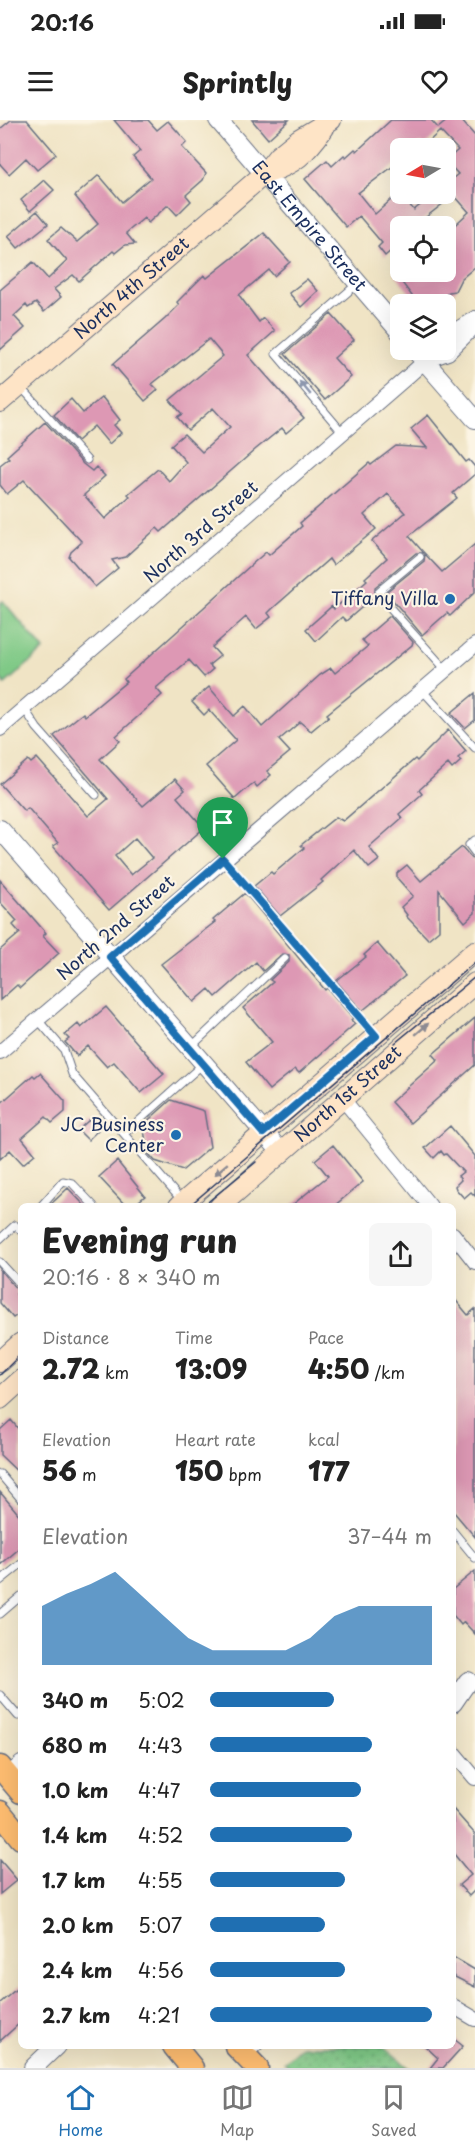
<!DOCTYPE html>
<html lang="en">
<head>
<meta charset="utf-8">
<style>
	body { margin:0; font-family:"Playpen Sans",sans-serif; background:#f6f6f6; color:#222; height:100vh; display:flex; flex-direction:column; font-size:22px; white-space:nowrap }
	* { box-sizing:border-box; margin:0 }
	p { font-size:20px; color:#767676 }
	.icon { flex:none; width:33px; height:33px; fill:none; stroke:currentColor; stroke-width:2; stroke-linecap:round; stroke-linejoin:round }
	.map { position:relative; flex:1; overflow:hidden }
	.details { position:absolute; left:18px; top:1083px; width:438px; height:846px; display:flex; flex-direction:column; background:#fff; border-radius:9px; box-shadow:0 6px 24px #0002 }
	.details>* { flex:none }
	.needle { width:39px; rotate:260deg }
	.tools { position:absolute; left:390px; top:18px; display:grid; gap:12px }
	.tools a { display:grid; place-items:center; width:66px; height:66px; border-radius:9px; background:#fff; box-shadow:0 6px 24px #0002; font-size:30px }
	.pin { position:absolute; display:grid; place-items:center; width:51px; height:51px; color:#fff; margin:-62px -26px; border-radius:50% 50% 50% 0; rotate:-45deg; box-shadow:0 0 6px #0007 }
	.pin .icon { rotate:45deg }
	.round { display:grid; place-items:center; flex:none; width:63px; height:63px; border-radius:9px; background:#f6f6f6 }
	.overview { display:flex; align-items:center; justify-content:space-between; height:102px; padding:0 24px }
	h1 { font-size:33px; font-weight:800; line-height:45px }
	.figures { display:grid; grid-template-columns:repeat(3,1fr); gap:9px; height:102px; padding:6px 24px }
	.figures div { display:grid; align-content:center }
	.figures b { font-size:26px; font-weight:800 }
	.figures small { font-size:16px; font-weight:400 }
	.figures p { font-size:16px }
	.chart { height:168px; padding:12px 24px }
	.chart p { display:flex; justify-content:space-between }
	.chart svg { width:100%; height:108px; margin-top:6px; fill:#1f6fb2; opacity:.7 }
	ul { padding:0 24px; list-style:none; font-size:20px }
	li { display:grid; grid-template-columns:96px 72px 1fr; align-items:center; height:45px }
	li i { height:15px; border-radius:8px; background:#1f6fb2 }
	.status { display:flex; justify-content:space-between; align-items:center; height:42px; padding:0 30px; background:#fff; direction:ltr }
	.status svg { height:16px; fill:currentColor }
	header { display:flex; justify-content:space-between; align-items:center; height:78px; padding:0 24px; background:#fff; font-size:27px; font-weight:800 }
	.tabs { display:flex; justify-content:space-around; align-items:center; height:84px; border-top:2px solid #e0e0e0; background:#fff; font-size:16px; color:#767676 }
	.tabs a { display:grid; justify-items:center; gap:3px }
	.tabs .on { color:#1f6fb2 }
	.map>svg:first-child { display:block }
	.garden { fill:url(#garden-dots); stroke:#4d7c72; stroke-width:1.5 }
	.pitch { fill:#7fc986; stroke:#4d7c72; stroke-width:1.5 }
	.building { fill:#dd98b4; fill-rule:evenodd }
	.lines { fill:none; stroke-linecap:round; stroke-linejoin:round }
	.service-casing { stroke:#666e82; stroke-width:9 }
	.minor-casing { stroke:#666e82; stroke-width:16 }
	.tertiary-casing { stroke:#666e82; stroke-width:20 }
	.secondary-casing { stroke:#666e82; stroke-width:22 }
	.primary-casing { stroke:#666e82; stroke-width:25 }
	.service { stroke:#fff; stroke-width:7 }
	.minor { stroke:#fff; stroke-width:14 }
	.tertiary { stroke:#fff; stroke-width:18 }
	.secondary { stroke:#fee4c6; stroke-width:20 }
	.primary { stroke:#fdbc70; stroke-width:22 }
	.tram { stroke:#1b2f5e; stroke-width:1.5 }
	.oneway { fill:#8d97ae }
	.oneway2 { fill:#8c8a92 }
	.route-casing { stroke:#fff; stroke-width:12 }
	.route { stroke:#1f6fb2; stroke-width:8 }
	.poi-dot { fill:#1f6fb2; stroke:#fcf5e5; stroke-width:2 }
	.labels { text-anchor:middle; stroke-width:4.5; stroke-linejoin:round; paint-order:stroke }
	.street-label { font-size:18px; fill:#1b2f5e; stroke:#fcf5e5 }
	.poi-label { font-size:18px; fill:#1b2f5e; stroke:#fcf5e5; text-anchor:end }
</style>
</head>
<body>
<div class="status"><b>20:16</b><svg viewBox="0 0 49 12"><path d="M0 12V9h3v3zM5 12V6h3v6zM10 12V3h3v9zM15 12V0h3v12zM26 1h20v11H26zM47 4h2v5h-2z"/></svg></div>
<header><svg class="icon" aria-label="menu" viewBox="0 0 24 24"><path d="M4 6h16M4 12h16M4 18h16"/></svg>Sprintly<svg class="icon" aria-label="heart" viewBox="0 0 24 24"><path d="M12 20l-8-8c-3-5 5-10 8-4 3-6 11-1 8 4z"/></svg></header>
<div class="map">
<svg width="475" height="1948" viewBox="0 0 475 1948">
	<defs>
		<pattern id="garden-dots" width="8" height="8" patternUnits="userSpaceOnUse" patternTransform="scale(1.5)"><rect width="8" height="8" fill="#7fc986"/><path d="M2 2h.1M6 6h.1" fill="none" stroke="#67a471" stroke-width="1.8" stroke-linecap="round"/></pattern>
	</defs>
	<rect width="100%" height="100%" fill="#fcf5e5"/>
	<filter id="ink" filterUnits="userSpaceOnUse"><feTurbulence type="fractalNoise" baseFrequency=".0167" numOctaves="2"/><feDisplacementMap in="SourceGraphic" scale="12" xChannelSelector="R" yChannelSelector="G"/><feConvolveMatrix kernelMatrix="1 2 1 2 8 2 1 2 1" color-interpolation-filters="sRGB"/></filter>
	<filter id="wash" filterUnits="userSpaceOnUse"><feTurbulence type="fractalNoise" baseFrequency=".008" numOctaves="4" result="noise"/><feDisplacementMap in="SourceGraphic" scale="24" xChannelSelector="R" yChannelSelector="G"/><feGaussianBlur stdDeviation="1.35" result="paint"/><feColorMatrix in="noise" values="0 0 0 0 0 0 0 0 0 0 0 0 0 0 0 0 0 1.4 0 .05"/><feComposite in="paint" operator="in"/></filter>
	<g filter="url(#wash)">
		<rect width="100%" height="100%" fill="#f0e4c5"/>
		<!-- garden -->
		<path class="garden" d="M302 1926H383L409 1948H291L284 1942Z"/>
		<!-- pitch -->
		<path class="pitch" d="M3 481 44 530 5 564 0 558V483Z"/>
		<g id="blocks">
			<!-- building -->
			<path class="building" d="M11 0H27L56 34 37 50 26 38 9 54 0 44V9Z
				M114 0H148L157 10 168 1 187 22 182 27 206 53 203 60 186 75 191 81 177 95 168 85 148 103 144 98 126 113 135 124 125 125 115 133 113 131 79 161 73 155 54 169 61 177 44 192 36 183 28 188 26 185 14 196 25 208 0 230V170L33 142 48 159 67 141 48 119 61 108 77 122 98 104 75 76 99 55 122 82 151 58 133 37 140 31Z
				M252 0H289L268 19Z
				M391 0H431L438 8 448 0H461L475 16V147L461 159 455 171 449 172 434 184H418L394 152H446V113L469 92 454 75 421 101 425 106H400V123L385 136 378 127 382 123 359 96 346 107 305 59 327 40 332 46 344 35 346 37 355 29 357 31ZM440 11 458 30 446 41 458 54 446 64V74H434L414 90 399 73 375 94 358 73 400 41V28H414L421 23 424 26Z
				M44 60 54 70 30 91 21 80Z
				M37 91 48 104 18 128 8 116Z
				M264 113 290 142 274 156 269 150 239 175 259 202 263 198 275 211 248 235 304 298 286 313 282 308 256 329 161 412 157 408 125 437 112 440 118 448 95 467 69 437 71 432 82 422 24 360 7 374 0 365V345L9 338 7 336 45 302 83 344 92 351 96 347 105 356 84 375 105 399 130 376 128 374 158 349 169 361 186 342 171 325 184 314 202 332 230 307 213 288 188 310 177 297 182 294 170 280 223 236 209 219 152 264 158 270 145 281 113 244 165 199 179 185 177 182 204 155 207 158Z
				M307 159 318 171 301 187 289 173Z
				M331 194 354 220 334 238 351 257 325 280 285 234Z
				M102 277 120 300 114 305 121 313 109 324 94 306 77 321 54 295 71 279 83 293Z
				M428 295 466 342 469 340 475 347V354L453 373 457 378 409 416 424 433H416L375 467V476L346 501 342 497 316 521 306 509 332 486 334 489 367 460 365 458 387 438 372 421 405 393 388 374 364 395 376 409 333 445 329 439 272 489 268 493 271 497 256 509 246 497 212 527 220 536 209 545 213 549 204 557 189 540 156 568 162 575 116 616 120 621 100 639 143 686 175 659 185 670 177 677 204 708 109 790 53 726 58 723 28 688 24 691 0 664 28 640 31 643 37 638 88 696 108 679 54 616 83 593 85 596 126 562 124 559 251 445 266 432 269 435 302 406 300 403 369 343 371 345 396 326 427 328 411 309ZM135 718 152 738 131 755 115 736Z
				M475 424V472L450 496 447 493 422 515 386 472 424 441 425 434 442 452Z
				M390 496 413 522 412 525 327 594 329 596 311 611 300 602 279 620 290 632 267 651 271 655 257 667 254 663 251 665 235 679 206 646 236 620 209 590 204 595 192 582 209 567 234 596 245 586 262 607 320 555 331 548 335 553 368 526 362 520Z
				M475 573V600L465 608 451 593Z
				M448 610 466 631 458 638 461 641 452 649 448 644 419 670 422 674 399 694 402 698 369 727 379 740 369 748 354 730 321 760 323 762 280 796 254 766 271 752 273 754 304 728 301 725 336 697 343 701 415 639 417 641Z
				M462 727 475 742V793L465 802 439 770V810L428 819 406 796 407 795 401 787 413 776 397 758V753L407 745 421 761Z
				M0 760 46 813 43 816 59 833 20 868 17 865 0 880V830L20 813 13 805 17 801 0 782Z
				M245 773 325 870 327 868 353 898 351 900 355 904 299 953 295 949 269 970 246 942 272 922 243 888 273 862 270 860 289 842V835L282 834 263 851 256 842 216 877 209 869 194 882 161 844 215 802 213 800Z
				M377 823 405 856 362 891 336 861 366 837 364 835Z
				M106 887 164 954 141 973 114 942 107 947 88 926 77 936 65 922 69 919 65 915 78 904 81 908Z
				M475 898V945L410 1003 391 982 438 940 433 934Z
				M40 953 65 981V992L52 1003 46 997 22 1018 35 1034 23 1044 10 1030 0 1039V984L33 955 35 957Z
				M171 980 204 991 210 1027 183 1050 155 1041 148 1033 143 1005Z
				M89 1000 98 1010 88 1020 78 1010Z
				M450 1006 475 1036V1076L471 1072 464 1078 456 1069 455 1066 461 1060 458 1056 463 1052 446 1034 444 1035 441 1031 434 1038 425 1028Z
				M333 1025 363 1062 334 1086H291L328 1056 315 1040Z
				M117 1041 145 1076 133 1086H126L99 1057Z
				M68 1068 85 1086H48L50 1085Z
				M0 1150 18 1171 16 1174 21 1180V1192L13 1198 0 1183Z
				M453 1177 468 1195 475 1189V1417L453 1391Z
				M11 1300 21 1312V1355L0 1335V1310Z
				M0 1372 21 1397V1427L0 1445Z
				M475 1451V1514L464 1502 461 1505 453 1495V1469Z
				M453 1689 475 1714V1770L469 1776 459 1765 471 1755 453 1733Z
				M0 1740 17 1760 0 1774Z
				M453 1837 475 1850V1867L453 1856Z
				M21 1865V1902L0 1921V1883Z
				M454 1919 463 1926 443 1948H430L438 1938 425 1926H453Z"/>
		</g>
	</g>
	<g filter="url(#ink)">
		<use href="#blocks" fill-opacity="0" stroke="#666e82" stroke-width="1.5"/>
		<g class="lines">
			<!-- service casing -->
			<g class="service-casing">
				<path id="service" d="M21 267 87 340
					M343 313 276 234 356 165
					M420 437 379 471 384 481 446 550
					M422 570 475 628
					M24 588 37 608 96 675
					M475 720 469 725 475 733
					M223 739 374 914
					M38 900 64 930 72 954 183 1082
					M191 927 285 838
					M124 1014 203 944
					M41 1086 63 1061 72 1063 94 1086
					M0 1119 15 1105 21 1111
					M0 1142 21 1165
					M0 1354 21 1379
					M453 1411 475 1438
					M0 1461 21 1444
					M0 1494 21 1476
					M0 1575 18 1596 21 1593
					M248 1936 259 1926"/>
			</g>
			<!-- minor casing -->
			<g class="minor-casing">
				<path id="minor" d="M446 216 475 198
					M425 241 448 233 475 206
					M0 609 406 258 425 241 433 230
					M0 932 475 525
					M342 978 430 1086
					M453 1114 475 1142
					M453 1632 475 1658
					M7 1656 21 1643
					M453 1886 475 1899"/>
			</g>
			<!-- tertiary casing -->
			<g class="tertiary-casing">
				<g id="tertiary">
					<path id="s1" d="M218 0 400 212"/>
					<path d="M415 230 475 299"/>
					<path d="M0 709 282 1033"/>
					<path d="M453 1583 468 1561"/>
					<path d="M33 1948 56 1926"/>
				</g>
			</g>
			<!-- secondary casing -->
			<g class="secondary-casing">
				<g id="secondary">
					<path d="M264 54C295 45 306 33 324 8"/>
					<path id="s2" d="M0 282 264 54 278 36 299 19 331 0"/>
					<path d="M179 1086 475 831"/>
					<path id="s3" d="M220 1086 475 863"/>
					<path d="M0 1242 21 1223"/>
					<path d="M0 1279 21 1260"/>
				</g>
			</g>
			<!-- primary casing -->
			<g class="primary-casing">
				<path id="primary" d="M0 1647 21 1672
					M0 1692 21 1718
					M174 1926 192 1948
					M236 1926 257 1948"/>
			</g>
			<!-- service -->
			<use href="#service" class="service"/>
			<!-- minor -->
			<use href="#minor" class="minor"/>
			<!-- tertiary -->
			<use href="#tertiary" class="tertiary"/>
			<!-- secondary -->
			<use href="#secondary" class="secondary"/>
			<!-- primary -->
			<use href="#primary" class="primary"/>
			<!-- tram -->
			<path class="tram" d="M395 923 475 857
				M189 1086 475 842
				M203 1086 256 1042
				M0 1255 21 1234"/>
		</g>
		<!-- one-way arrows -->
		<defs><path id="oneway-solid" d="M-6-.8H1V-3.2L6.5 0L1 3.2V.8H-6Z" transform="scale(1.5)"/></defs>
		<use class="oneway" href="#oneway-solid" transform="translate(305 268) rotate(-130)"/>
		<g class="oneway2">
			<use href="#oneway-solid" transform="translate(422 909) rotate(-41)"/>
			<use href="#oneway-solid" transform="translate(221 1049) rotate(139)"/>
		</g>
	</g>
	<g class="lines" filter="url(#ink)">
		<!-- route casing -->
		<g class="route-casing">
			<path id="route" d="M223 739 376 916 263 1013 110 837Z"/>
		</g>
		<!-- route -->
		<use href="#route" class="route"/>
	</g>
	<!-- markers -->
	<g class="poi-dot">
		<circle cx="450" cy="479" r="6"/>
		<circle cx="176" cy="1015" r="6"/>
	</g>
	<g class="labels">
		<!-- street labels -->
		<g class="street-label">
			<text dy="6" stroke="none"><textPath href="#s1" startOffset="140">East Empire Street</textPath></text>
			<text dy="6" stroke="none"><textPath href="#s2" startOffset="174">North 4th Street</textPath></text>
			<text transform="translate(201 412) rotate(-41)" y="6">North 3rd Street</text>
			<text transform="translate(116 808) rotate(-41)" y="6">North 2nd Street</text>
			<text dy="6" stroke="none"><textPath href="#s3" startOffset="170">North 1st Street</textPath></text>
		</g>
		<!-- poi labels -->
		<g class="poi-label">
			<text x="438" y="485">Tiffany Villa</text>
			<text x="164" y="1011">JC Business<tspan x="164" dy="21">Center</tspan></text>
		</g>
	</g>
</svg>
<div class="tools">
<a><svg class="needle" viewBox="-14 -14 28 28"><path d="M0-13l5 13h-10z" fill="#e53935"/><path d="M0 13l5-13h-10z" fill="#767676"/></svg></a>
<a><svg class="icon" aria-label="locate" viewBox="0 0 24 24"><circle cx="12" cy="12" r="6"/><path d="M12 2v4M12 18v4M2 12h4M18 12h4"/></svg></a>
<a><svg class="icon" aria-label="layers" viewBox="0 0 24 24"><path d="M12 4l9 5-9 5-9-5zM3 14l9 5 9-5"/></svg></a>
</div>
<div class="pin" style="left:223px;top:739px;background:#1e9e55"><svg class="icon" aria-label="arrive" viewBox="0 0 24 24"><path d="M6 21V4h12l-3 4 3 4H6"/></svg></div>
<section class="details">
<div class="overview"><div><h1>Evening run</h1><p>20:16 · 8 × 340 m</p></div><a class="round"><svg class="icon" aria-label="share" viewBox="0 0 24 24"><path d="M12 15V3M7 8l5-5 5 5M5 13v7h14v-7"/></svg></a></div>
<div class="figures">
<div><p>Distance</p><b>2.72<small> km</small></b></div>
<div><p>Time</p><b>13:09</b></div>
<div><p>Pace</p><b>4:50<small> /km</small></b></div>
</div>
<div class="figures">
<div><p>Elevation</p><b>56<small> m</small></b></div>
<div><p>Heart rate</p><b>150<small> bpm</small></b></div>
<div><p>kcal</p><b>177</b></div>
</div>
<div class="chart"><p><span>Elevation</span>37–44 m</p>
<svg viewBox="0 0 160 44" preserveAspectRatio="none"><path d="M0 44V20L10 15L20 11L30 6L40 15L50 24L60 33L70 38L80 38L90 38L100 38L110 33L120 24L130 20L140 20L150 20L160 20V44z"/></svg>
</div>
<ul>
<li><b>340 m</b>5:02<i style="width:56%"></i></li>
<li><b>680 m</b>4:43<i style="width:73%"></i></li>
<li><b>1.0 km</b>4:47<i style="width:68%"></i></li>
<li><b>1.4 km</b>4:52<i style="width:64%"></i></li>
<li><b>1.7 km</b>4:55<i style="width:61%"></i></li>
<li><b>2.0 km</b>5:07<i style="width:52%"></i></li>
<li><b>2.4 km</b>4:56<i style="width:61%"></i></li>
<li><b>2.7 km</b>4:21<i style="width:100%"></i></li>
</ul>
</section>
</div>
<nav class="tabs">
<a class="on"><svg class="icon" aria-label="home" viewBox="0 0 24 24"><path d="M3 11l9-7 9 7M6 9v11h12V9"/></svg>Home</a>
<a><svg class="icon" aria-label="map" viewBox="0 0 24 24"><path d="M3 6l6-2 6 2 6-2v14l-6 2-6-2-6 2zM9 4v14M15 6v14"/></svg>Map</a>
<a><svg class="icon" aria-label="saved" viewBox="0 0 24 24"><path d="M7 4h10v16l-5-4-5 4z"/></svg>Saved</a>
</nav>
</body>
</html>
